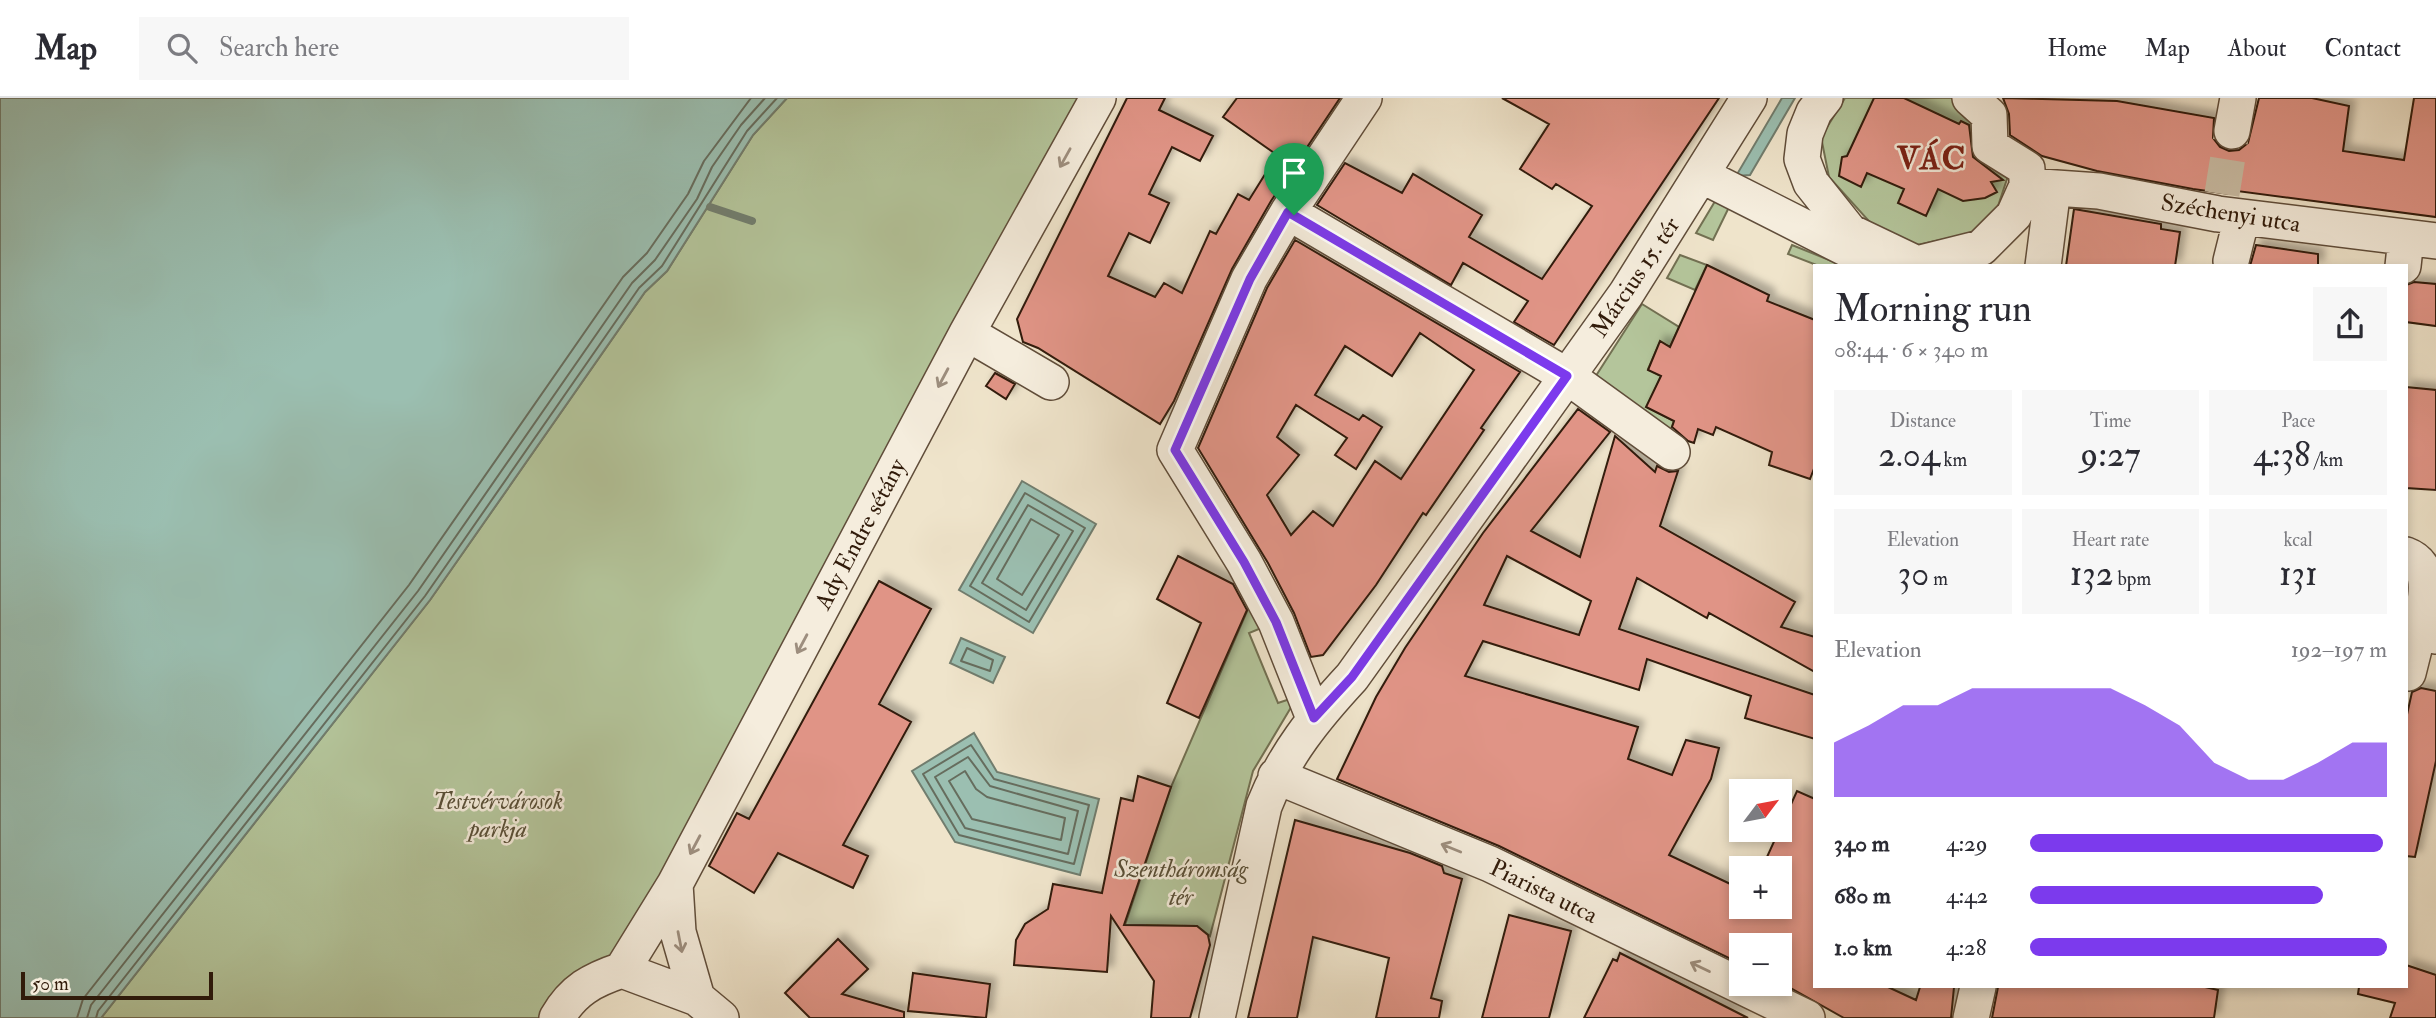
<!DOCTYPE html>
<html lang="en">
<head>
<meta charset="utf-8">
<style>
	body { margin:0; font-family:"IM FELL Double Pica",serif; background:#f7f7f7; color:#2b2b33; height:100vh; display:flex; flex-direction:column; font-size:26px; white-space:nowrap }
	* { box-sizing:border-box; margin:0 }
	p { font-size:23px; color:#7c7c81 }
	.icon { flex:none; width:38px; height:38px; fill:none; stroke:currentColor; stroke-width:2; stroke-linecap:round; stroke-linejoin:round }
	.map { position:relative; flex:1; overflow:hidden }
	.details { position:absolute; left:1813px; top:166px; width:595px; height:724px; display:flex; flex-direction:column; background:#fff; border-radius:0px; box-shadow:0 4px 10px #0003 }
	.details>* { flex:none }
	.needle { width:46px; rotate:58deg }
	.fabs { position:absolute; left:1729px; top:681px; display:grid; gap:14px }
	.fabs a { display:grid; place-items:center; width:63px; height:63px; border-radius:0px; background:#fff; box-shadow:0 4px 10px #0003; font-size:35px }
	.scale { position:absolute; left:21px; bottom:18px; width:192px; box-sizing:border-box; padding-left:7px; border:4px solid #311b0a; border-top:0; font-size:19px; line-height:24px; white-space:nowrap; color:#311b0a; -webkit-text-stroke:5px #f5eddd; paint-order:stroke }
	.pin { position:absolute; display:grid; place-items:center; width:60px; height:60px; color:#fff; margin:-72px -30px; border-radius:50% 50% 50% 0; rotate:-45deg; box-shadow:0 0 7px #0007 }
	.pin .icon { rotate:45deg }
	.round { display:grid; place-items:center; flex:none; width:74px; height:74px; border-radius:0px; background:#f7f7f7 }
	.head { display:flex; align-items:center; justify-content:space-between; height:119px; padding:0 21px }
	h1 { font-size:38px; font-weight:600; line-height:52px }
	.stats { display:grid; grid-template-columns:repeat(3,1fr); gap:10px; height:119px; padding:7px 21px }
	.stats div { display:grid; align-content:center; border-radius:0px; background:#f7f7f7; text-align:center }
	.stats b { font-size:35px; font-weight:600 }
	.stats small { font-size:19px; font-weight:400 }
	.stats p { font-size:19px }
	.chart { height:196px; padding:14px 21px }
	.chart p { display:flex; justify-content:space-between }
	.chart svg { width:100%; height:126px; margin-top:7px; fill:#7c3aed; opacity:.7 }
	ul { padding:0 21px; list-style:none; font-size:23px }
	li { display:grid; grid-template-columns:112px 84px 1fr; align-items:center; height:52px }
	li i { height:18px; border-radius:9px; background:#7c3aed }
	header { display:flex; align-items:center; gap:42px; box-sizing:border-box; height:98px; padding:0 35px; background:#fff; border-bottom:2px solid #e1e1e2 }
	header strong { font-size:33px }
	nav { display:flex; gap:38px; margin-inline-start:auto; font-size:24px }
	.search { width:490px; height:63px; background:#f7f7f7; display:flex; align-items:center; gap:18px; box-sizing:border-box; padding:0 24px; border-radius:0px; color:#7c7c81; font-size:26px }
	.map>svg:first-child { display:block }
	.green { fill:#b4c59b; stroke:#727052; stroke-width:2 }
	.water { fill:#9bbfb1; stroke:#717d6e; stroke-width:2 }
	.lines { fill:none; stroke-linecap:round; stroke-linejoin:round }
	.shore { stroke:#666d5e; stroke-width:2 }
	.stream { stroke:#717d6e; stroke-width:8 }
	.building { fill:#e09486; stroke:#311b0a; stroke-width:2; fill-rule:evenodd; filter:url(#shadow) }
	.minor-tunnel { stroke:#c9bca4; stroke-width:35; stroke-dasharray:35 18; stroke-linecap:butt }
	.minor-casing { stroke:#604d3a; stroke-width:38 }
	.minor { stroke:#f5eddd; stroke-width:35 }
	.oneway { stroke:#9d8e7e }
	.route-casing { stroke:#fff; stroke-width:14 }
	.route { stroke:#7c3aed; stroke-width:9 }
	.labels { text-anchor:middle; stroke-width:5; stroke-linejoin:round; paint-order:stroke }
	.street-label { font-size:24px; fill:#311b0a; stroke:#f5eddd }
	.park-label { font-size:24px; font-style:italic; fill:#584e36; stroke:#f5eddd }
	.district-label { font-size:32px; font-weight:bold; letter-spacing:2px; fill:#7a1f14; stroke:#f5eddd }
</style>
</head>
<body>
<header>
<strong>Map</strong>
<div class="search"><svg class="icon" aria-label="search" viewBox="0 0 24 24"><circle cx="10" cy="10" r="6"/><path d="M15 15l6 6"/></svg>Search here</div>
<nav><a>Home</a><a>Map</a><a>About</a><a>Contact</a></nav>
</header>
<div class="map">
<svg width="2436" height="920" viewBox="0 0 2436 920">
	<defs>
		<filter id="shadow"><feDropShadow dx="6" dy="-6" stdDeviation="3.5" flood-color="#0004"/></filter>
	</defs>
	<rect width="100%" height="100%" fill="#efe4cb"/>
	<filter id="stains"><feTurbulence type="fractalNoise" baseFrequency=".00286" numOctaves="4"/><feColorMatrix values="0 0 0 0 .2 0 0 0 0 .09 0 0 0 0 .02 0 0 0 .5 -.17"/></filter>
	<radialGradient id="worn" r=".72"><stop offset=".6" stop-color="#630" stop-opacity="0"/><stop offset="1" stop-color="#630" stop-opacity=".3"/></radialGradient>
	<!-- green -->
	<path class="green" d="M787 0H1098L675 786 557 920H101L430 502 645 194 667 173 753 37Z
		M1845 0H1961L2012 66 1997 111 1973 135 1917 147 1876 131 1829 79 1821 39Z
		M1720 95 1732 103 1713 142 1696 135Z
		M1792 147 1844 168H1819L1788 156Z
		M1680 157 1707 167 1695 192 1667 180Z
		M1642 206 1679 229 1670 249 1660 244 1648 271 1661 278 1647 309 1674 323 1669 336 1592 284Z
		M1254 497 1276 524 1249 535 1278 605 1290 601 1293 606 1253 673 1210 838 1197 828 1125 827 1171 689Z"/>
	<!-- water -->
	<path class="water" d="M0 0H787L753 37 667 173 645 194 430 502 101 920H0Z
		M1782 0H1795L1750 77 1736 78Z
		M1022 383 1096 426 1033 535 959 492Z
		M961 540 1005 559 993 585 950 565Z
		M974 635 997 674 1099 701 1080 777 955 744 912 673Z"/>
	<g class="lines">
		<!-- shore -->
		<path class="shore" d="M1025 395 1085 430 1029 524 970 488Z
			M1028 407 1073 433 1026 512 982 485Z
			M1031 421 1059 437 1022 497 997 481Z
			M967 550 993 562 990 573 961 563Z
			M971 647 994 681 1089 707 1074 766 959 737 923 676Z
			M968 659 990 688 1078 713 1068 756 965 730 935 679Z
			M965 673 976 691 987 699 1065 720 1061 742 972 721 949 683Z
			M77 920 83 901 409 487 623 179 647 155 688 96 704 63 751 0
			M87 920 91 907 418 493 632 185 655 162 697 101 712 69 741 27 765 0
			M96 920 98 913 425 498 639 190 662 168 747 33 777 0"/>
		<!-- stream -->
		<path class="stream" d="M710 109 752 123"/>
	</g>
	<!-- building -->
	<path class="building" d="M1127 0H1165L1159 12 1213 38 1200 63 1172 49 1149 96 1169 105 1150 145 1129 135 1108 178 1155 199 1164 185 1182 195 1210 133 1216 136 1238 96 1249 102 1277 57 1223 19 1237 0H1340L1271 103 1232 171 1174 303 1160 326 1038 250 1023 244 1017 221Z
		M1502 0H1719L1554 247 1514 224 1528 203 1463 165 1451 187 1317 107 1345 65 1402 95 1413 76 1482 117 1469 139 1542 181 1592 108 1556 86 1552 91 1520 71 1549 26Z
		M1874 0H1904L1959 26 1961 23 1969 27 1973 59 2003 82 1991 84 1997 94 1985 100 1963 103 1938 91 1926 118 1898 105 1904 91 1867 75 1861 89 1839 78 1842 59 1847 58Z
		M2003 0 2117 3 2214 20 2213 40 2220 49 2229 53 2239 52 2248 45 2259 0H2312L2349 8 2343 53 2404 62 2414 0H2436V119L2230 92 2229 96 2193 91 2097 73 2042 58 2010 37 2009 16Z
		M2074 111 2161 126V131L2180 134 2175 168H2066Z
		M1295 142 1520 274 1481 330 1484 332 1426 417 1423 415 1376 487 1323 557 1311 559 1294 515 1268 465 1198 350 1267 190ZM1420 235 1474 272 1401 381 1375 363 1333 428 1313 413 1291 437 1267 397 1299 357 1277 339 1296 307 1347 340 1335 357 1356 371 1382 329 1363 317 1359 322 1315 297 1345 248 1392 278Z
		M2256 147 2318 156V168H2250Z
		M1707 167 1769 197 1767 203 1815 222V368L1810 381 1769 367 1772 354 1716 329 1713 337 1698 331 1694 345 1688 343 1672 329 1674 323 1646 309 1661 278 1648 272 1660 243 1670 249Z
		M2414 184 2436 186V228L2406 224V187Z
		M995 275 1015 286 1006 301 986 288Z
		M2406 289 2436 292V392L2406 390Z
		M1578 311 1610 334 1531 433 1580 459 1615 338 1655 374 1657 368 1669 374 1678 373 1660 428 1795 504 1781 529 1815 539V574L1709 515 1707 520 1637 480 1619 531 1815 597V641L1745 620 1751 598 1647 561 1639 592 1483 543 1465 578 1638 629 1628 661 1672 677 1686 642 1719 650 1711 681 1669 757 1741 791V808H1780V770H1762L1797 693 1815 701V889H1888L1916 902 1920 889H1954L1951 920H1844L1780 884V847H1741V866L1499 748 1337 681 1376 599 1405 550 1483 435ZM1507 458 1591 503 1579 537 1484 507Z
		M1178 458 1233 486 1247 512 1199 620 1167 605 1201 525 1157 501Z
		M879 483 931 511 879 606 911 624 843 747 868 758 853 790 778 755 754 795 709 768 737 715 749 721Z
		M2421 590 2436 593V663L2415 759 2406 758V621L2412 594Z
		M1138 678 1171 689 1124 827 1197 828 1208 837 1210 847 1190 920H1151L1154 883 1111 818 1107 874 1014 867 1016 842 1025 826 1048 811 1053 786 1102 795 1121 700 1133 703Z
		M1295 722 1410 755 1442 768 1444 775 1462 781 1431 900 1442 903 1439 920H1376L1389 860 1313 839 1297 920H1248Z
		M1509 817 1571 833 1549 920H1482Z
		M838 841 868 871 842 896 904 914V920H810L785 895Z
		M1620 855 1748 920H1584L1613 861 1617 863Z
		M2406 867 2436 877V920H2390L2395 905 2358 896 2359 889H2406Z
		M913 875 990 886 986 920 908 913Z
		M1998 889H2205L2218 892 2214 920H1992Z"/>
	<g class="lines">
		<!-- minor-tunnel -->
		<path class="minor-tunnel" d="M2222 96 2232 33"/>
		<!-- minor casing -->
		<g class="minor-casing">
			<path id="minor" d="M1825 0 1814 14 1805 36 1802 61 1811 85 1850 134 1917 166 1981 150 2014 117 2027 88V71L1990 48 1989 17 1970 0
				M2232 33 2238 0
				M1701 77 1863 159
				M2027 88 2099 93 2218 116 2436 143
				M1288 114 1567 278 1672 354
				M2231 163 2242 119
				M2043 168 2053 90
				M2403 168 2406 140
				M967 235 1051 284
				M2406 457C2436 468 2426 505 2418 535L2436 538
				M2408 575 2418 535
				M1314 620 1276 524 1244 464 1175 352 1249 181 1288 114 1364 0
				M1276 678 1490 766 1807 920
				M675 786 678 834 697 900
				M622 872 675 786 967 235 1098 0
				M622 872 697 900 721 920
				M557 920C573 892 592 882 622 872
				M1217 920 1264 708C1284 657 1315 619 1352 579L1626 196 1749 0
				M1971 920 1978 889"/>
		</g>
		<!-- minor -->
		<use href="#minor" class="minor"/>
	</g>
	<!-- one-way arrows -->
	<defs><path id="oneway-shaft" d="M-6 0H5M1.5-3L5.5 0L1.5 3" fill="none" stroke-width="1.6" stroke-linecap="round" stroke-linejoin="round" transform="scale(1.75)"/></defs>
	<g class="oneway">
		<use href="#oneway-shaft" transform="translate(1065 60) rotate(119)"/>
		<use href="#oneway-shaft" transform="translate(943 280) rotate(118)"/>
		<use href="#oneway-shaft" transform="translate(802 546) rotate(118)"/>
		<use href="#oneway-shaft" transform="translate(695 747) rotate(118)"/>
		<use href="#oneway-shaft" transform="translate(1451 750) rotate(-158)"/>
		<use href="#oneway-shaft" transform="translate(680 844) rotate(79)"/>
		<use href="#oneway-shaft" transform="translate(1700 869) rotate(-154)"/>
	</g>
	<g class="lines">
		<!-- route casing -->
		<g class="route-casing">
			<path id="route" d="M1288 114 1567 278 1352 579 1314 620 1276 524 1244 464 1175 352 1250 181Z"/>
		</g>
		<!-- route -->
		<use href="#route" class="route"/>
	</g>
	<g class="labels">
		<!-- street labels -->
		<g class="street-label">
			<text transform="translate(2231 115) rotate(9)" y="8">Széchenyi utca</text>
			<text transform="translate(1635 179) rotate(-56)" y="8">Március 15. tér</text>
			<text transform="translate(860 436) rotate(-62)" y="8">Ady Endre sétány</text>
			<text transform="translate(1544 793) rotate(26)" y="8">Piarista utca</text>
		</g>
		<!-- park labels -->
		<g class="park-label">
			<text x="498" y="711">Testvérvárosok<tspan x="498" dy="28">parkja</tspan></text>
			<text x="1181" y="779">Szentháromság<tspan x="1181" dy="28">tér</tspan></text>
		</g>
		<!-- district labels -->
		<g class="district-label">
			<text x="1932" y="71">VÁC</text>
		</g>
	</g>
	<rect width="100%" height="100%" filter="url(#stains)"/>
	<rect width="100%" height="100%" fill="url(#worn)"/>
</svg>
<div class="fabs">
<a><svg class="needle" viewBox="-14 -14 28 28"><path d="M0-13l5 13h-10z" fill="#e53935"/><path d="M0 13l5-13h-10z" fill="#7c7c81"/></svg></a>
<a>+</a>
<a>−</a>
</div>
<div class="scale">50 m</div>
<div class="pin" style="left:1294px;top:117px;background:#1e9e55"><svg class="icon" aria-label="arrive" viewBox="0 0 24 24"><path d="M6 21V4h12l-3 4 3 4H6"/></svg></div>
<section class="details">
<div class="head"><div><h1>Morning run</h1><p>08:44 · 6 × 340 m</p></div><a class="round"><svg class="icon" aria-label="share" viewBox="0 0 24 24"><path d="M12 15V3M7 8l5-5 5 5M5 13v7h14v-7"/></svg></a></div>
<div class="stats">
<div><p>Distance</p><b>2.04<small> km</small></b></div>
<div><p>Time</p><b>9:27</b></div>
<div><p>Pace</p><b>4:38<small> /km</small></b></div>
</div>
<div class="stats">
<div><p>Elevation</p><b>30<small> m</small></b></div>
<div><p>Heart rate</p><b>132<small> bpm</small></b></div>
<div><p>kcal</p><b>131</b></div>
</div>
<div class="chart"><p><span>Elevation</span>192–197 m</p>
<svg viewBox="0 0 160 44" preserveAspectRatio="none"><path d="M0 44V25L10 19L20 12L30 12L40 6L50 6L60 6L70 6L80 6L90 12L100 19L110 32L120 38L130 38L140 32L150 25L160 25V44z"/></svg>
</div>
<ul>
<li><b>340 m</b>4:29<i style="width:99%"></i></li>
<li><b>680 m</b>4:42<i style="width:82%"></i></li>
<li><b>1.0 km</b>4:28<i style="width:100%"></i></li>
</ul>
</section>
</div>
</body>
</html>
